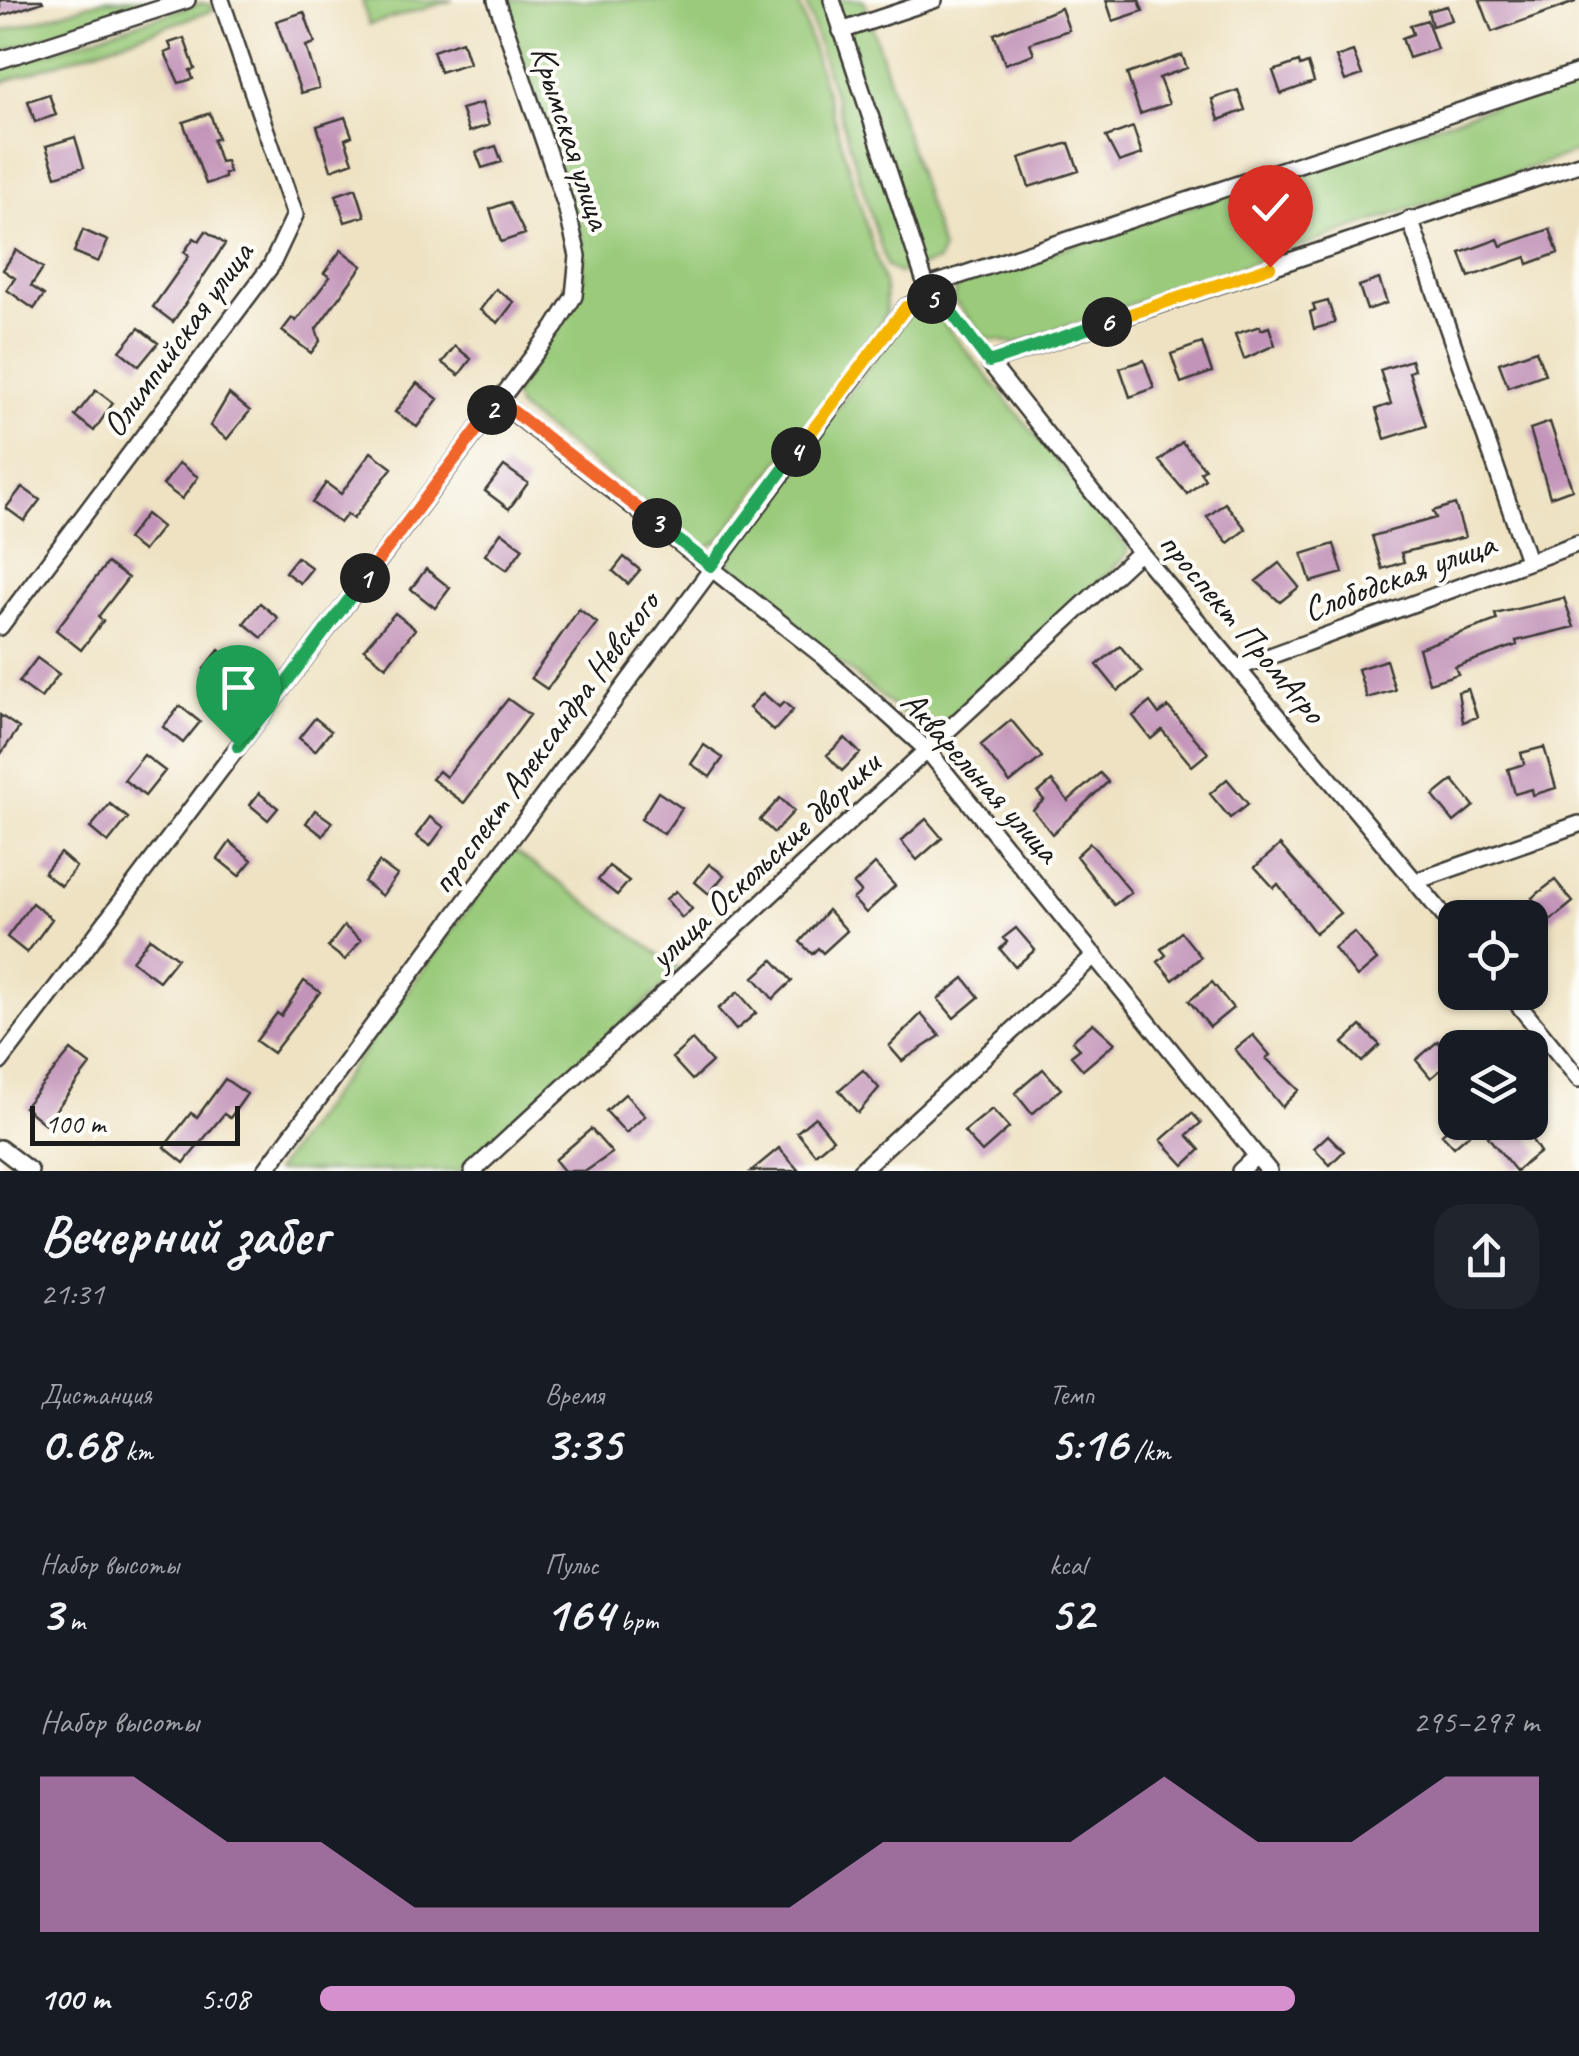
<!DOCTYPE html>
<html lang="ru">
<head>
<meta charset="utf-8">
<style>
	body { margin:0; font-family:Caveat,sans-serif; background:#20242c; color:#f1f3f6; height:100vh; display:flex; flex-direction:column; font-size:38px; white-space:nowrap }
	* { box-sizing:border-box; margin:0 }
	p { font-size:32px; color:#9ea1a6 }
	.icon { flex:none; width:55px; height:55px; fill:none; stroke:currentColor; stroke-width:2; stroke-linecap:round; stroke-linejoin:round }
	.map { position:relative; height:1171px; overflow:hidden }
	.drawer { display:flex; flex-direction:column; background:#171b24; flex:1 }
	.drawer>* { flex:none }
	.controls { position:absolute; left:1438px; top:900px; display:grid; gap:20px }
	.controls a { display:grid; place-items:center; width:110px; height:110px; border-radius:20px; background:#171b24; box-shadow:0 2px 8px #0004; font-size:50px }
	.scale { position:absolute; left:30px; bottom:25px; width:210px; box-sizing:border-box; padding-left:10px; border:5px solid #1c1c1c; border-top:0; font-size:28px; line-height:35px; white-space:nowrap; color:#1c1c1c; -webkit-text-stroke:8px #fdfcf7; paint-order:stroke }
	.pin { position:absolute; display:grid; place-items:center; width:85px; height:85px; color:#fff; margin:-102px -42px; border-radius:50% 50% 50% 0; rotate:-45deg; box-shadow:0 0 10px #0007 }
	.pin .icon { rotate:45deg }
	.km { position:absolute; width:50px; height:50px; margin:-25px; border-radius:50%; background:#222; color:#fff; font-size:28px; line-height:50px; text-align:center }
	.round { display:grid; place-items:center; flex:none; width:105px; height:105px; border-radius:30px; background:#20242c }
	.head { display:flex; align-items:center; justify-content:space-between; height:170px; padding:0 40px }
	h1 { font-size:55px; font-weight:700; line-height:75px }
	.stats { display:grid; grid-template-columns:repeat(3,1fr); gap:15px; height:170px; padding:10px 40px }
	.stats div { display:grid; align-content:center }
	.stats b { font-size:50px; font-weight:700 }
	.stats small { font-size:28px; font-weight:400 }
	.stats p { font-size:28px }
	.chart { height:280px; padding:20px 40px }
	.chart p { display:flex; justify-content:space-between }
	.chart svg { width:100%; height:180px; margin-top:10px; fill:#d690ce; opacity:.7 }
	ul { padding:0 40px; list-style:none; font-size:32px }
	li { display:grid; grid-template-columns:160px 120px 1fr; align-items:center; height:75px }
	li i { height:25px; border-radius:12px; background:#d690ce }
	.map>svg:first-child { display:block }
	.green { fill:#9aca7a; stroke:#5b734b; stroke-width:2.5 }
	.building { fill:#c394b9 }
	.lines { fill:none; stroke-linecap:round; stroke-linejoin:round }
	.lane-casing { stroke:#3c3a35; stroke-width:12 }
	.street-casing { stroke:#3c3a35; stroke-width:20 }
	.lane { stroke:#fff; stroke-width:8 }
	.street { stroke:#fff; stroke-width:15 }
	.split-1-casing { stroke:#fff; stroke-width:20 }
	.split-2-casing { stroke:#fff; stroke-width:20 }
	.split-3-casing { stroke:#fff; stroke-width:20 }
	.split-4-casing { stroke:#fff; stroke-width:20 }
	.split-5-casing { stroke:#fff; stroke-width:20 }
	.split-6-casing { stroke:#fff; stroke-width:20 }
	.split-7-casing { stroke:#fff; stroke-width:20 }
	.split-1 { stroke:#22a559; stroke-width:12 }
	.split-2 { stroke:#f0652b; stroke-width:12 }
	.split-3 { stroke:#f0652b; stroke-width:12 }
	.split-4 { stroke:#22a559; stroke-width:12 }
	.split-5 { stroke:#f5b400; stroke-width:12 }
	.split-6 { stroke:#22a559; stroke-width:12 }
	.split-7 { stroke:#f5b400; stroke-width:12 }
	.labels { text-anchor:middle; stroke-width:8; stroke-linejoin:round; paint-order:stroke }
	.street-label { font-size:35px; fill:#1c1c1c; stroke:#fdfcf7 }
</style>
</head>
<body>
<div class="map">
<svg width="1579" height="1171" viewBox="0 0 1579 1171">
	<rect width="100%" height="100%" fill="#fdfcf7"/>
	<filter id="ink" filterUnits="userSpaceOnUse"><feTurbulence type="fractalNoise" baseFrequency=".01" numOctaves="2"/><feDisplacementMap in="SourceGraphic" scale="20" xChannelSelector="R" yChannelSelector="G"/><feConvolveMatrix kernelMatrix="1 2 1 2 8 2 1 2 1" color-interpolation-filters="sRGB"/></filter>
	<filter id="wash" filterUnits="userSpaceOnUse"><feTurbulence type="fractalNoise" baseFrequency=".0048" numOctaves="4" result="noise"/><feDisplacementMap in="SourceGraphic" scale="40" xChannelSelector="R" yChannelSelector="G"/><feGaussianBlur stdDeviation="2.25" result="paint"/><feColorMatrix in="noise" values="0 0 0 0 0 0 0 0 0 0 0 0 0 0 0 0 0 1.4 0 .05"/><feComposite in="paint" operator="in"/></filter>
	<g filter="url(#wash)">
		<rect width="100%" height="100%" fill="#eee2c2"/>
		<!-- green -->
		<path class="green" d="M104 0H154L0 53V32Z
			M362 0H453L369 25Z
			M503 0H798L885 287 886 311 877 331 719 541 706 548 519 409 513 397 583 278V244Z
			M805 0H864L942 250 938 261 899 273 887 267Z
			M200 3 212 5 214 10 0 83V68Z
			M1579 78V151L1016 344 987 338 953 300 957 287 967 280Z
			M918 308 937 315 1128 548 1125 557 939 730 928 735 741 582 729 563 731 553 907 314Z
			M512 849 681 970 463 1171H275Z"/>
		<g id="blocks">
			<!-- building -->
			<path class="building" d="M0 0H42L43 2 0 16Z
				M1106 0H1139L1143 11 1113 21Z
				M1480 0H1575V2L1492 32Z
				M1447 6 1452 20 1432 26 1428 11Z
				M1061 8 1069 30 1030 43 1034 54 1005 64 994 34Z
				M304 12 315 43 306 46 319 88 301 93 276 21Z
				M1427 20 1437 49 1409 58 1402 38 1413 34 1410 25Z
				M184 38 195 69 190 70 193 79 179 83 165 53 172 50 169 43Z
				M462 41 469 63 440 72 433 51Z
				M1353 51 1362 75 1345 81 1336 57Z
				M1182 55 1187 68 1159 78 1169 104 1140 114 1127 74Z
				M1299 62 1300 66 1308 63 1314 82 1281 94 1273 71Z
				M1238 90 1245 110 1219 120 1212 99Z
				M49 94 56 115 35 122 28 101Z
				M482 103 489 125 469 132 461 109Z
				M210 113 218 138 213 140 220 162 226 161 229 172 224 173 225 178 206 184 183 122Z
				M345 117 352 136 345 139 353 162 331 170 317 126Z
				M1133 127 1142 154 1119 162 1106 137Z
				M75 137 84 167 56 176 46 146Z
				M1069 143 1079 171 1029 187 1019 158Z
				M496 146 502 162 482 168 476 152Z
				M356 188 365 216 345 222 336 195Z
				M509 202 525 234 501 242 490 209Z
				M1550 229 1558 253 1528 264 1526 257 1469 277 1460 253 1498 239 1501 246Z
				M83 230 108 241 98 262 74 252Z
				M206 231 225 244 173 322 153 307 189 256 184 252 194 238 199 241Z
				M16 250 43 268 31 286 44 295 34 309 7 290 15 278 3 270Z
				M341 250 362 266 316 329 320 341 311 353 282 331 292 318 296 321 330 277 324 273Z
				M1379 279 1387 303 1367 310 1359 286Z
				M496 289 514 302 498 323 480 310Z
				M1328 301 1335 323 1314 329 1310 312 1315 310 1313 305Z
				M1260 326 1261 330 1269 327 1275 345 1244 359 1235 334Z
				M139 328 158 343 139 366 120 351Z
				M1202 343 1212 372 1181 383 1171 354Z
				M455 346 471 359 459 375 442 363Z
				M1536 350 1545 374 1508 387 1499 363Z
				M1144 360 1154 388 1130 397 1120 368Z
				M1411 360 1414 370 1409 372 1426 426 1385 439 1376 409 1391 404 1380 370Z
				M417 383 438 399 417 427 395 412Z
				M96 390 113 403 94 431 75 416Z
				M229 394 250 411 227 439 210 426Z
				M1550 422 1572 489 1550 497 1530 429Z
				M1182 442 1205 469 1200 472 1205 479 1187 494 1159 461Z
				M371 452 392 468 353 519 347 514 340 523 312 503 326 483 341 494Z
				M179 463 198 477 182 499 163 485Z
				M504 466 528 483 509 509 485 491Z
				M22 487 40 500 24 521 6 508Z
				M1225 503 1246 529 1228 543 1207 517Z
				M1455 504 1465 537 1401 553 1404 562 1382 569 1372 536 1436 518 1433 511Z
				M146 514 162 527 143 551 127 539Z
				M501 532 523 548 507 570 485 555Z
				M1334 544 1343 573 1311 582 1302 554Z
				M297 557 312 568 300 583 285 572Z
				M624 557 640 570 628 584 613 571Z
				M107 563 128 578 98 617 103 621 81 650 56 630Z
				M1279 563 1299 587 1280 602 1256 581Z
				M426 569 450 588 435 608 411 589Z
				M1564 598 1574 627 1516 641 1517 645 1455 667 1458 674 1429 683 1419 648 1497 620 1495 614Z
				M260 603 278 618 262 638 244 623Z
				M579 609 597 623 547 689 531 678Z
				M395 613 415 629 386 667 364 649Z
				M1120 646 1142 672 1118 691 1097 665Z
				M219 650 241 668 226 687 204 669Z
				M37 658 59 674 41 698 19 682Z
				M1386 660 1395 690 1367 698 1358 669Z
				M1468 689 1477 717 1463 722 1458 692Z
				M763 693 779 707 784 702 793 710 774 731 749 708Z
				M508 699 530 715 464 803 432 779 439 771 446 777Z
				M1150 702 1159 714 1168 707 1208 753 1192 766 1162 730 1151 739 1133 716Z
				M180 706 200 722 183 743 163 727Z
				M0 715 19 728 0 755Z
				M315 718 331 731 315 751 299 738Z
				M1011 720 1042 757 1010 783 981 745Z
				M845 738 860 753 842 771 827 755Z
				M704 745 723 758 710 777 691 764Z
				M1544 747 1556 788 1533 795 1532 789 1515 794 1508 769 1524 764 1521 753Z
				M144 755 165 771 145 796 124 780Z
				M1100 773 1108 782 1052 834 1033 810 1044 800 1038 793 1052 781 1068 801Z
				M1227 779 1248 804 1230 818 1210 794Z
				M1453 780 1474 806 1454 822 1433 796Z
				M658 792 682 808 664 834 641 819Z
				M259 793 278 808 268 820 250 805Z
				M780 798 794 811 774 833 760 820Z
				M110 804 128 818 108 843 90 828Z
				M315 810 332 822 323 836 306 823Z
				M430 817 444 827 430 846 416 836Z
				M926 819 942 838 917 860 901 841Z
				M230 842 252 860 239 876 218 859Z
				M1090 843 1131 892 1114 905 1076 856Z
				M1280 845 1340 913 1315 933 1278 884 1274 888 1255 867Z
				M60 853 76 867 61 886 44 873Z
				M379 862 397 875 382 896 364 882Z
				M709 864 724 875 709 894 695 882Z
				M875 864 895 886 866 913 853 899 861 892 854 884Z
				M609 866 629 881 617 895 598 880Z
				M1555 880 1573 902 1551 920 1532 898Z
				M676 891 692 909 682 918 666 899Z
				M32 903 52 919 27 953 7 937Z
				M828 910 847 931 823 953 818 948 812 954 800 942Z
				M344 926 361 940 345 960 328 947Z
				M1016 928 1035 950 1015 967 1000 949 1007 942 1003 938Z
				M1181 932 1201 957 1173 980 1158 962 1166 955 1161 949Z
				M1354 932 1377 960 1357 977 1334 948Z
				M150 938 177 958 159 981 132 961Z
				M773 960 792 981 773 999 754 977Z
				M964 978 979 997 954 1018 938 999Z
				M304 981 320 992 273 1053 256 1041 277 1013 281 1016Z
				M1212 982 1233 1008 1210 1027 1189 1001Z
				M738 992 756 1013 736 1030 718 1009Z
				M921 1014 940 1036 902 1061 889 1046Z
				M1093 1023 1115 1043 1083 1070 1071 1056 1080 1049 1072 1041Z
				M1361 1026 1380 1045 1362 1062 1343 1043Z
				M1253 1035 1270 1055 1266 1058 1299 1090 1282 1107 1235 1049Z
				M692 1040 712 1062 692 1080 672 1058Z
				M1438 1041 1444 1049 1448 1045 1455 1058 1431 1078 1416 1060Z
				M71 1050 90 1065 45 1124 24 1107Z
				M1043 1069 1061 1089 1032 1114 1015 1093Z
				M863 1070 879 1088 858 1113 839 1090Z
				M225 1079 247 1094 230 1118 224 1114 184 1163 164 1147 191 1113 197 1117Z
				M625 1094 645 1116 626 1133 606 1111Z
				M992 1109 1009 1128 982 1152 964 1132Z
				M1192 1113 1201 1123 1187 1135 1200 1150 1184 1165 1161 1140Z
				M815 1117 833 1139 815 1154 797 1132Z
				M1455 1122 1469 1134 1454 1147 1442 1134Z
				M1505 1122H1515L1526 1131 1540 1152 1516 1171 1488 1137Z
				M591 1129 612 1153 586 1171H564L555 1160Z
				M1328 1135 1344 1151 1330 1165 1314 1148Z
				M779 1148 799 1171H751Z"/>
		</g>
	</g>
	<g filter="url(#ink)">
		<use href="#blocks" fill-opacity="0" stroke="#3c3a35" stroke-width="2.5"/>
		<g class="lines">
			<!-- lane casing -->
			<g class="lane-casing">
				<path id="lane" d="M930 297 948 308 989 362"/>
			</g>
			<!-- street casing -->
			<g class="street-casing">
				<path id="street" d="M841 31 934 0
					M0 60 187 0
					M1410 219 1528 560
					M925 287 1579 72
					M499 401 824 657 927 750 1269 1171
					M0 627 271 266 295 215 221 0
					M1240 667 1579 543
					M1416 881 1579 824
					M1455 929 1140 552 989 362 1579 164
					M1508 992 1579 1079
					M0 1062 555 327 574 296 578 256 566 206 496 0
					M0 1148 30 1171
					M265 1171 906 307 930 297 832 0
					M473 1171 1140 552
					M860 1171 1095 955
					M1240 1171 1255 1157"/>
			</g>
			<!-- lane -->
			<use href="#lane" class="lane"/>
			<!-- street -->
			<use href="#street" class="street"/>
		</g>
	</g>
	<g class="lines" filter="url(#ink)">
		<!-- split-1 casing -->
		<g class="split-1-casing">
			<path id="split-1" d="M238 747 365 578"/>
		</g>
		<!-- split-2 casing -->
		<g class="split-2-casing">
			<path id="split-2" d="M365 578 492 410"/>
		</g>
		<!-- split-3 casing -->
		<g class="split-3-casing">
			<path id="split-3" d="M492 410 500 401 657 523"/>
		</g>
		<!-- split-4 casing -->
		<g class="split-4-casing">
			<path id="split-4" d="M657 523 711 566 796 452"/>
		</g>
		<!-- split-5 casing -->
		<g class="split-5-casing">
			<path id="split-5" d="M796 452 906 307 932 299"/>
		</g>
		<!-- split-6 casing -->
		<g class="split-6-casing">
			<path id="split-6" d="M932 299 948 308 989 362 1107 322"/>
		</g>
		<!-- split-7 casing -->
		<g class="split-7-casing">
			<path id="split-7" d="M1107 322 1270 267"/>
		</g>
		<!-- split-1 -->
		<use href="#split-1" class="split-1"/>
		<!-- split-2 -->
		<use href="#split-2" class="split-2"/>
		<!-- split-3 -->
		<use href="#split-3" class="split-3"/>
		<!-- split-4 -->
		<use href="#split-4" class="split-4"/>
		<!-- split-5 -->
		<use href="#split-5" class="split-5"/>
		<!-- split-6 -->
		<use href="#split-6" class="split-6"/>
		<!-- split-7 -->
		<use href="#split-7" class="split-7"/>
	</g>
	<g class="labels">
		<!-- street labels -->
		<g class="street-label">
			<text transform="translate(572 137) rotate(72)" y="12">Крымская улица</text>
			<text transform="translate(177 339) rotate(-54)" y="12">Олимпийская улица</text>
			<text transform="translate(1399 576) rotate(-20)" y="12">Слободская улица</text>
			<text transform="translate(1243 627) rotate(50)" y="12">проспект ПромАгро</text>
			<text transform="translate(544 742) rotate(-54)" y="12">проспект Александра Невского</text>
			<text transform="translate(981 776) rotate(48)" y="12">Акварельная улица</text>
			<text transform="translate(764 860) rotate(-43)" y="12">улица Оскольские дворики</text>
		</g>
	</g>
</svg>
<div class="controls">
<a><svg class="icon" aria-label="locate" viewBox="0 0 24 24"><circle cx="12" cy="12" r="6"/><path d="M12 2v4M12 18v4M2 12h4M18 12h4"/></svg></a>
<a><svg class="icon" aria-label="layers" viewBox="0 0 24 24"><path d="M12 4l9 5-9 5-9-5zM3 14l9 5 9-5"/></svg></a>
</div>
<div class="scale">100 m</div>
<div class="pin" style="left:238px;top:747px;background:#1e9e55"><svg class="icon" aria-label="arrive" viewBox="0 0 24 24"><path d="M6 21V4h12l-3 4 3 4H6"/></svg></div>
<div class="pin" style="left:1270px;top:267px;background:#d93025"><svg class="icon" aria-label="check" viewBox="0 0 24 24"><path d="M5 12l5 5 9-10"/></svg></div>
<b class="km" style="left:365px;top:578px">1</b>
<b class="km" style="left:492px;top:410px">2</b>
<b class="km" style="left:657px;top:523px">3</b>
<b class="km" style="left:796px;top:452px">4</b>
<b class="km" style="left:932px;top:299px">5</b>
<b class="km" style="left:1107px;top:322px">6</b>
</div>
<section class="drawer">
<div class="head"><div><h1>Вечерний забег</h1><p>21:31</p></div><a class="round"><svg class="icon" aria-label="share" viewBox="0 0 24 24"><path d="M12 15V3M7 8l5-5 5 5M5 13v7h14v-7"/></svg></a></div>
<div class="stats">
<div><p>Дистанция</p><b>0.68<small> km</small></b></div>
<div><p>Время</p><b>3:35</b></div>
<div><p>Темп</p><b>5:16<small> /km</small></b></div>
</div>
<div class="stats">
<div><p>Набор высоты</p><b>3<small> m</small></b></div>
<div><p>Пульс</p><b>164<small> bpm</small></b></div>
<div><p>kcal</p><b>52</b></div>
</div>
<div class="chart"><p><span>Набор высоты</span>295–297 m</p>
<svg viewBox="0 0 160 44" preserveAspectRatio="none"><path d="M0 44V6L10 6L20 22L30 22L40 38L50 38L60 38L70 38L80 38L90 22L100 22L110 22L120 6L130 22L140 22L150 6L160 6V44z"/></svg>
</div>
<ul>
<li><b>100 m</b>5:08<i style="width:80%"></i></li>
</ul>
</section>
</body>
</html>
